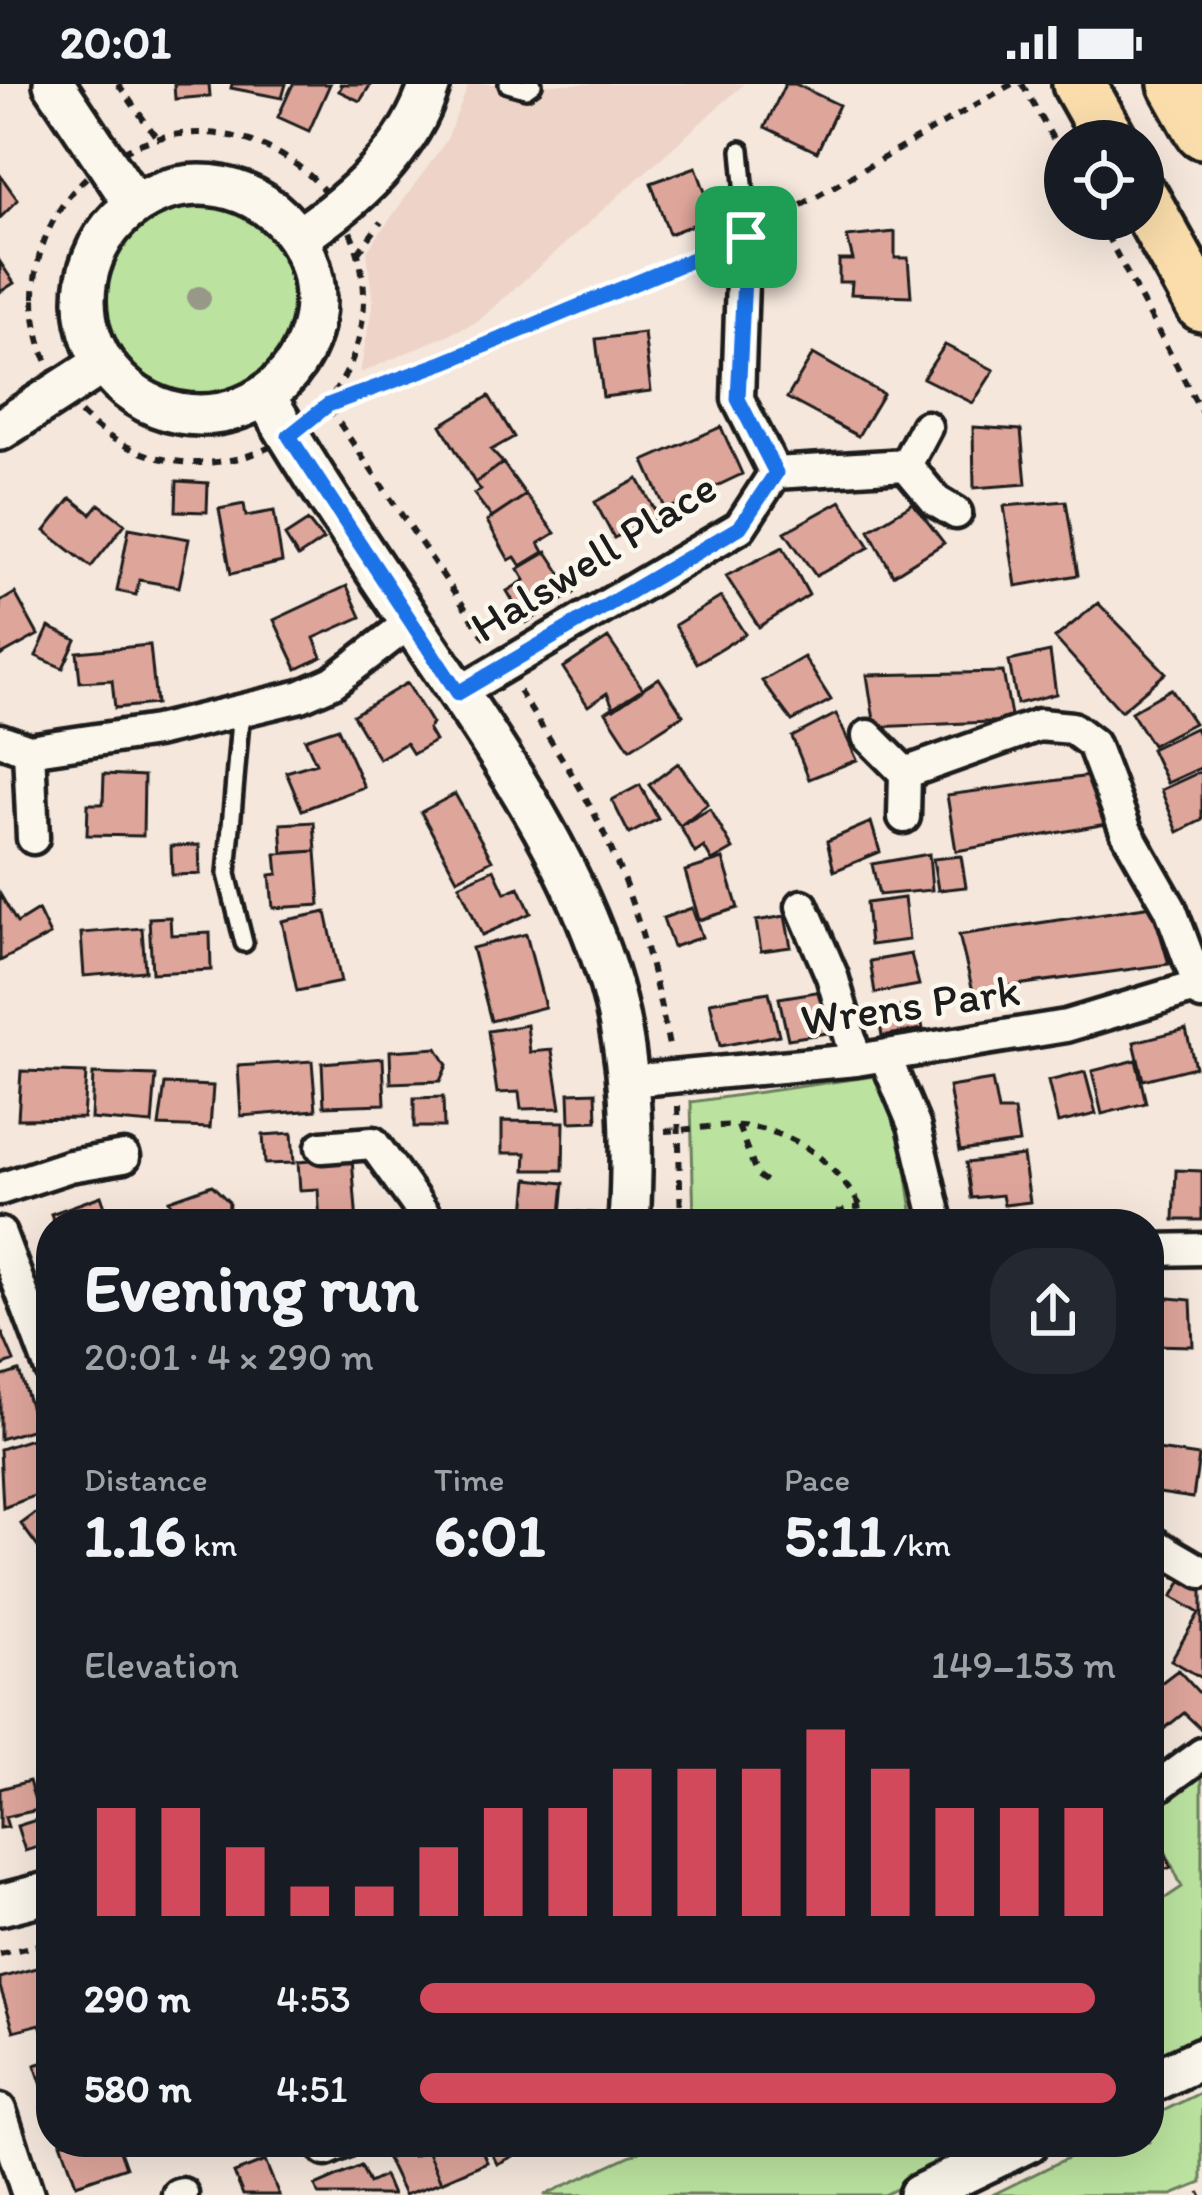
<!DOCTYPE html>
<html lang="en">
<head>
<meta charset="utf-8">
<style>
	body { margin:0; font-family:Itim,sans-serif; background:#242831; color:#f1f3f6; height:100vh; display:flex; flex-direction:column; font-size:45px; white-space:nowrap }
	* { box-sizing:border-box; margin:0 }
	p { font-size:39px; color:#9ea1a6 }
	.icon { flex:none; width:66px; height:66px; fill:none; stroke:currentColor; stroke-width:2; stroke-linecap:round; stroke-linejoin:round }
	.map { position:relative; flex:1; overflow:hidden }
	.drawer { position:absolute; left:36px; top:1125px; width:1128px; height:948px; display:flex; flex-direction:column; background:#171b24; border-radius:48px; box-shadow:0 12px 48px #0002 }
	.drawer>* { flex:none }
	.controls { position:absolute; left:1044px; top:36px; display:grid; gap:24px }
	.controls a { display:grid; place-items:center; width:120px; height:120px; border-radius:50%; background:#171b24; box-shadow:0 12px 48px #0002; font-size:60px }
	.pin { position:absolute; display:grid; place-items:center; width:102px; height:102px; color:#fff; margin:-51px; border-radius:24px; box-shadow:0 6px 18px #0006 }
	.round { display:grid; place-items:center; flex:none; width:126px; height:126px; border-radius:48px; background:#242831 }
	.headline { display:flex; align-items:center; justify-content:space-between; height:204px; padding:0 48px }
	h1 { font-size:66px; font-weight:700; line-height:90px }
	.stats { display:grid; grid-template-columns:repeat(3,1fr); gap:18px; height:204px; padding:12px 48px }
	.stats div { display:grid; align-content:center }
	.stats b { font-size:60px; font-weight:700 }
	.stats small { font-size:33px; font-weight:400 }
	.stats p { font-size:33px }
	.chart { height:336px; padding:24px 48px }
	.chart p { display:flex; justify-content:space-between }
	.chart svg { width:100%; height:216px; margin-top:12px; stroke:#d1495b; stroke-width:6 }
	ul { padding:0 48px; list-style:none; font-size:39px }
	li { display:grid; grid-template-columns:192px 144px 1fr; align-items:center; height:90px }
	li i { height:30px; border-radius:15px; background:#d1495b }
	.status { display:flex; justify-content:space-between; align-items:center; height:84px; padding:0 60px; background:#171b24; direction:ltr }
	.status svg { height:33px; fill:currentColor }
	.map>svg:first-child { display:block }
	.built { fill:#eed3c8 }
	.green { fill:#bbe39f; stroke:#6c805e; stroke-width:3 }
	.building { fill:#dea59b; stroke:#1c1c1c; stroke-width:3 }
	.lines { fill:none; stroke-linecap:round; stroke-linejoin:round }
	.service-casing { stroke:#1c1c1c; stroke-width:24 }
	.minor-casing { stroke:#1c1c1c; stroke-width:39 }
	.tertiary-casing { stroke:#1c1c1c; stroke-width:48 }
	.trunk-casing { stroke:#1c1c1c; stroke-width:60 }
	.path { stroke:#1c1c1c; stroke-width:6; stroke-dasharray:9 9; stroke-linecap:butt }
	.service { stroke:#fbf7ec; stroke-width:15 }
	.minor { stroke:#fbf7ec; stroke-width:30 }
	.tertiary { stroke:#fbf7ec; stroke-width:39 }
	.trunk { stroke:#faddab; stroke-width:51 }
	.tree { fill:#989888 }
	.route-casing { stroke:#fff; stroke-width:24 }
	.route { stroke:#1a73e8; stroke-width:15 }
	.labels { text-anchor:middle; stroke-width:9; stroke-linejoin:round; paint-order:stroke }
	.street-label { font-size:45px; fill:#1c1c1c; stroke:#fbf7ec }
</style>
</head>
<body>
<div class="status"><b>20:01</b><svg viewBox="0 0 49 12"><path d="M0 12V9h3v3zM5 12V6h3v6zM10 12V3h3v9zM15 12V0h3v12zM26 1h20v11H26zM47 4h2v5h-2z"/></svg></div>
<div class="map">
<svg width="1202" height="2111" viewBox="0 0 1202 2111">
	<rect width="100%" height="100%" fill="#f5e7dc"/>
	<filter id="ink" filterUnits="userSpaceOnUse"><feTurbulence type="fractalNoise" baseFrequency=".00833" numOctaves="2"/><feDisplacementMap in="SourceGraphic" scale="24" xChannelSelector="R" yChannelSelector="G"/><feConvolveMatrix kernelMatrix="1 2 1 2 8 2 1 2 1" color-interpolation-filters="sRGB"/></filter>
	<g filter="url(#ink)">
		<!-- built -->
		<path class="built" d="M469 0H744L477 238 360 289 373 218 367 167 446 57Z"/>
		<!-- green -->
		<path class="green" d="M103 215a97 97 0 1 1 194 0a97 97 0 1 1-194 0Z
			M875 992 902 1059 914 1140H694L691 1018Z
			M1202 1691V1949L1149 1978V1825L1182 1803 1149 1732V1717Z
			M1202 2008V2099L1172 2111H992L1100 2058H1149V2034Z
			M660 2058H992L884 2111H544Z"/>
		<!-- building -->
		<path class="building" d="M174 0H209L210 12 175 15Z
			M232 0H286L282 14 231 4Z
			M293 0H330L309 47 278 33Z
			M339 0H371L360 17 339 7 342 1Z
			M785 0H795L839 21 817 68 765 43Z
			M696 83 714 133 669 150 651 99Z
			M0 91 18 116 0 134Z
			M895 148V174H908L911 212 851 210 852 198H839V176H853L847 153Z
			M0 178 14 199 0 208Z
			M644 249 651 307 603 313 596 255Z
			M945 261 994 286 973 319 923 294Z
			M813 270 883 310 858 352 787 314Z
			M489 312 514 353 491 366 503 379 475 399 441 341Z
			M721 343 742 390 666 426 644 377Z
			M973 343 1021 346 1026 400 974 404Z
			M503 379 526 411 492 434 474 410 481 406 475 399Z
			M638 395 658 432 614 454 595 418Z
			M177 397 208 399 207 428 176 427Z
			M526 411 555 449 539 459 544 468 521 482 515 473 509 476 487 437Z
			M71 414 91 430 99 420 125 440 91 483 45 447Z
			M841 417 870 463 816 492 785 448Z
			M1066 417 1078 491 1016 502 1004 422Z
			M913 419 944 459 893 491 869 446Z
			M244 420 246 432 274 427 282 478 231 490 219 425Z
			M308 437 323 456 298 473 285 452Z
			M129 444 189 455 179 503 139 496 136 511 117 507Z
			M783 463 809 511 759 543 726 492Z
			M547 468 574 509 526 539 507 507 525 496 518 485Z
			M347 502 361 533 314 554 322 573 297 585 274 536Z
			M15 509 38 551 0 572V518Z
			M721 513 745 550 697 579 675 541Z
			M1098 519 1166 589 1121 627 1055 554Z
			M49 543 76 556 63 584 36 572Z
			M608 554 643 605 614 625 607 609 588 622 563 584Z
			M150 561 156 620 115 624 112 596 80 598 77 568Z
			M1050 568 1056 610 1017 620 1009 577Z
			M804 573 831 616 792 637 762 597Z
			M1003 588 1012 637 875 643 867 591Z
			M659 594 683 631 630 665 606 628Z
			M407 599 432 640 428 645 435 657 413 670 406 659 379 675 353 631Z
			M1171 605 1194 639 1152 661 1131 628Z
			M836 630 857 676 809 695 792 653Z
			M338 644 364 703 302 726 286 688 316 679 305 655Z
			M1195 644 1202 659V683L1167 699 1151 665Z
			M678 679 708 720 680 742 649 701Z
			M1202 687V736L1178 748 1161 706Z
			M104 690 144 692 143 752 87 751 88 720H103Z
			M1090 692 1106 740 956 767 947 711Z
			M640 701 658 735 629 750 612 716Z
			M455 710 492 776 457 795 421 728Z
			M710 725 733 765 712 777 704 763 695 769 680 742Z
			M314 738 316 767 283 769 281 740Z
			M871 738 880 768 834 787 827 757Z
			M199 761 200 790 172 791 171 762Z
			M316 767 320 821 273 824 270 791 278 790 276 770Z
			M929 770 932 806 879 811 872 780Z
			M961 772 966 803 938 806 933 775Z
			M723 775 738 824 699 836 685 787Z
			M494 785 505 809 519 803 531 829 482 851 459 801Z
			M0 810 17 839 38 826 50 851 0 877Z
			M904 814 909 856 870 861 866 819Z
			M1152 822 1169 880 973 907 959 851Z
			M692 824 702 853 673 863 663 834Z
			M326 828 341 898 297 907 282 837Z
			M785 832 791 863 761 867 756 837Z
			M170 833 171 851 210 849 211 886 152 889 149 834Z
			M142 844 145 887 84 892 81 849Z
			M526 850 545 923 491 937 472 864Z
			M911 870 919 901 875 909 870 877Z
			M828 906 840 947 788 955 779 914Z
			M769 908 779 951 720 962 710 918Z
			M918 920 923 945 882 952 878 927Z
			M527 941 530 968 552 966 561 1024 521 1025 519 1008 497 1009 488 947Z
			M1186 945 1195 983 1143 996 1134 958Z
			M437 964 447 981 440 997 391 999 390 967Z
			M383 974 385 1020 324 1022 322 979Z
			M1136 976 1146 1019 1102 1030 1092 987Z
			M312 977 316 1026 241 1032 238 982Z
			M21 987 86 989 83 1034 18 1035Z
			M1085 988 1096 1030 1058 1039 1048 997Z
			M93 990 156 992 152 1040 91 1035Z
			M992 996 998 1027H1014L1019 1059 960 1067 949 1003Z
			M165 1000 213 1002 210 1044 159 1042Z
			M596 1008 597 1037 570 1038 569 1009Z
			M443 1013 444 1043H414V1014Z
			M502 1037 564 1038 563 1086H525L526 1069H502Z
			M292 1049 294 1079 265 1080 263 1051Z
			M1023 1072 1030 1118 1004 1121 1002 1111 971 1114 966 1079Z
			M352 1074 357 1140H320L318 1105 300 1106 298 1078Z
			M1176 1086 1202 1087V1136H1174Z
			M528 1095 564 1099 560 1140H524Z
			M212 1101 229 1118 228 1140H181L169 1116Z
			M101 1112 111 1140H55L51 1130Z
			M578 1128 605 1130V1140H577Z
			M1149 1212 1191 1216 1193 1262 1149 1261Z
			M0 1244 14 1277 0 1283Z
			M19 1287 37 1344 0 1355V1293Z
			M31 1355 50 1406 3 1424 0 1365Z
			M1158 1366 1199 1372 1193 1414 1152 1408Z
			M51 1418V1481L21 1440Z
			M1183 1495 1202 1506V1594L1171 1576 1199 1529 1172 1513Z
			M1178 1586 1202 1612V1646L1184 1629 1149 1657V1608Z
			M29 1697 38 1726 5 1733 8 1743 0 1744V1705Z
			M46 1733 51 1759 25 1767 17 1742Z
			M1158 1752 1171 1783 1149 1792V1756Z
			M50 1880 51 1884V1969L40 1940 14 1947 0 1903V1894Z
			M51 1976V2028L35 1981Z
			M61 2058H117L126 2083 76 2100Z
			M441 2058H478L487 2078 441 2098 427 2066Z
			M486 2058H542L497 2080Z
			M410 2064 413 2072 427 2066 441 2098 404 2111 387 2075Z
			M265 2077 279 2111H243L234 2089Z
			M361 2082 369 2099 384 2092 392 2111H319L315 2102Z"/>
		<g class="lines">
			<!-- service casing -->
			<g class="service-casing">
				<path id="service" d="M508 0 526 5 533 0
					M741 66 747 133 742 197
					M241 625 227 790 244 859"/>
			</g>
			<!-- minor casing -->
			<g class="minor-casing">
				<path id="minor" d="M906 381 926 343
					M775 389 906 381 936 417 956 429
					M458 609 740 443 775 389 738 315 742 197
					M868 652 905 689 904 733
					M0 656 29 666 156 647 301 612 333 598 413 536
					M29 666 33 754
					M905 689 1039 641 1072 644 1093 660 1126 747 1170 824 1199 902
					M802 822 832 892 856 976
					M885 972 914 1041 936 1133
					M628 997 856 976 1066 942 1199 902 1202 910
					M322 1063 373 1059 431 1140
					M0 1105 70 1082 124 1073
					M0 1150 51 1286
					M1149 1166 1202 1165
					M1149 1457 1202 1488
					M1149 1709 1202 1670
					M0 2026 28 2111
					M326 2066 344 2058
					M178 2111 182 2110"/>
			</g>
			<!-- tertiary casing -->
			<g class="tertiary-casing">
				<path id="tertiary" d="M54 0 135 121
					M85 216a115 115 0 1 1 230 0a115 115 0 1 1-230 0Z
					M298 154C355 115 409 68 430 0
					M265 312C325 414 394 513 460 611 518 698 574 786 606 886 632 967 634 1055 629 1140
					M0 346 104 279
					M0 1821 51 1808
					M1149 1999 1202 1974
					M919 2111 1028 2058"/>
			</g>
			<!-- trunk casing -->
			<g class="trunk-casing">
				<path id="trunk" d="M1079 0 1111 57
					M1175 0 1202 48
					M1143 115 1202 221"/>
			</g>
			<!-- path -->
			<path class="path" d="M118 0 157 54
				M1022 0 1065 76
				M34 214a165 165 0 1 1 330 0a165 165 0 1 1-330 0Z
				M1098 135 1202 329
				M770 139 1012 0
				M358 169 381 138
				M486 555 327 321 445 278 721 163
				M519 607C540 641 563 674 583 709 627 786 652 875 669 962
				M678 1022 681 1140
				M738 1042 757 1091 772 1102
				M665 1047C690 1046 717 1040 741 1042 809 1049 839 1086 872 1140
				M819 1134 861 1122
				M0 1870 51 1858
				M1200 2111 1202 2110"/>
			<!-- service -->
			<use href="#service" class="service"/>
			<!-- minor -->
			<use href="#minor" class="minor"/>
			<!-- tertiary -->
			<use href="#tertiary" class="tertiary"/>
			<!-- trunk -->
			<use href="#trunk" class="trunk"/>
		</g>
		<!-- trees -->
		<circle class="tree" cx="199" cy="214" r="12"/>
	</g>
	<g class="lines" filter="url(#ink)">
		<!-- route casing -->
		<g class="route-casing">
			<path id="route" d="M746 153 738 315 776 389 740 443 458 609 289 352 328 321 445 278Z"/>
		</g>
		<!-- route -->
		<use href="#route" class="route"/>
	</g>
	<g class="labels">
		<!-- street labels -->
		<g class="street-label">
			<text transform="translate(593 472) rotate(-32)" y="16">Halswell Place</text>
			<text transform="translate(910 920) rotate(-8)" y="16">Wrens Park</text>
		</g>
	</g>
</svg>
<div class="controls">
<a><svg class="icon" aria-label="locate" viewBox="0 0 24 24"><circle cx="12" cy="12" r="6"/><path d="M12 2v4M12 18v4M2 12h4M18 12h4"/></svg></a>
</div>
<div class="pin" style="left:746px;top:153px;background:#1e9e55"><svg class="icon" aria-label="arrive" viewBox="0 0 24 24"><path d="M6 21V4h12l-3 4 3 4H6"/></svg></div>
<section class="drawer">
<div class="headline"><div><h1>Evening run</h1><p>20:01 · 4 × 290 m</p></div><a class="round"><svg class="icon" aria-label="share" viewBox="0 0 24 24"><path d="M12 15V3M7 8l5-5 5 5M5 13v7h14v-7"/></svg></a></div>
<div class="stats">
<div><p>Distance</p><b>1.16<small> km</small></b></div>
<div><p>Time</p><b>6:01</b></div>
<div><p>Pace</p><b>5:11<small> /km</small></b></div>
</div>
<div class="chart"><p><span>Elevation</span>149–153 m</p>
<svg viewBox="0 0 160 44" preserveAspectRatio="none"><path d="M5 44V22M15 44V22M25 44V30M35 44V38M45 44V38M55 44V30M65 44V22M75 44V22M85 44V14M95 44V14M105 44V14M115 44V6M125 44V14M135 44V22M145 44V22M155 44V22"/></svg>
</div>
<ul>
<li><b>290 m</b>4:53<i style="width:97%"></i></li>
<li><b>580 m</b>4:51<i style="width:100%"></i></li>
</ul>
</section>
</div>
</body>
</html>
